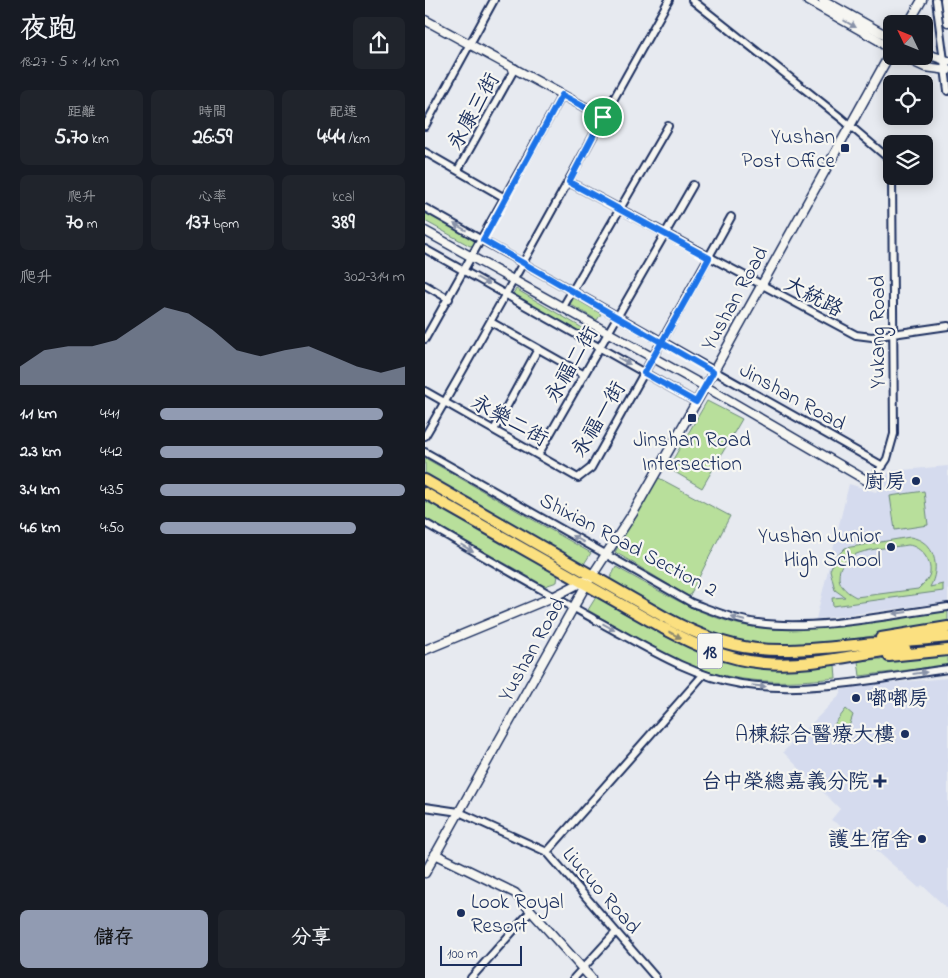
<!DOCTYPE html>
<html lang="zh-TW">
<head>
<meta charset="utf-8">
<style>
	body { margin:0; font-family:"Indie Flower","LXGW WenKai TC",sans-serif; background:#20242c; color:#f1f3f6; height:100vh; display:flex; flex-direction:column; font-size:19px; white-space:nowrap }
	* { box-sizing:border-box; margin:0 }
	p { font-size:16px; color:#9ea1a6 }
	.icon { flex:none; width:28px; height:28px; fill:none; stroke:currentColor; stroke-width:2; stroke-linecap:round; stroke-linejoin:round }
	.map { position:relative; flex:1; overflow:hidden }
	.side { display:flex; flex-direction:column; background:#171b24; width:425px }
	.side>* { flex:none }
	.needle { width:32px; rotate:313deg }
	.fabs { position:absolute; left:458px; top:15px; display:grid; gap:10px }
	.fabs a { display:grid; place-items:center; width:50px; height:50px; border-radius:8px; background:#171b24; box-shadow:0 2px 12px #0003; font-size:25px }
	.scale { position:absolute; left:15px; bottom:12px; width:82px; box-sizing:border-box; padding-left:5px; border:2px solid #1b2f5e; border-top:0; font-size:14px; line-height:18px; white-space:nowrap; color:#1b2f5e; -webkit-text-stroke:4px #f6f6f2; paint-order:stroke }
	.pin { position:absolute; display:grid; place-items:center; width:42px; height:42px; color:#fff; margin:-21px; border:2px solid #fff; border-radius:50%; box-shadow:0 1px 5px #0007 }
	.round { display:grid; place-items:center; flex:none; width:52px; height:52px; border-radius:8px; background:#20242c }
	.head { display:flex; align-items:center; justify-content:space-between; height:85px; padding:0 20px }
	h1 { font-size:28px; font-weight:700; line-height:38px }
	.figures { display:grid; grid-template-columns:repeat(3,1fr); gap:8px; height:85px; padding:5px 20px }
	.figures div { display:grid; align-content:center; border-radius:8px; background:#20242c; text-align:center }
	.figures b { font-size:21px; font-weight:700 }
	.figures small { font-size:14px; font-weight:400 }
	.figures p { font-size:14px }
	.chart { height:140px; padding:10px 20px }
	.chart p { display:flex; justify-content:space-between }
	.chart svg { width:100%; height:90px; margin-top:5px; fill:#919bb2; opacity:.7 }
	.button { display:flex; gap:10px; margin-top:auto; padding:10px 20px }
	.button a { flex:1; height:58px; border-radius:8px; background:#919bb2; color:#111; font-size:20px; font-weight:700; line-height:58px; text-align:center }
	.button a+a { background:#20242c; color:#f1f3f6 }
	ul { padding:0 20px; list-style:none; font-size:16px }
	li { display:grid; grid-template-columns:80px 60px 1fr; align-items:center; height:38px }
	li i { height:12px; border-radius:6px; background:#919bb2 }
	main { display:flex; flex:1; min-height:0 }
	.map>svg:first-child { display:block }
	.built { fill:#d5dbee }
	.green { fill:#b8df9b; stroke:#6a877c; fill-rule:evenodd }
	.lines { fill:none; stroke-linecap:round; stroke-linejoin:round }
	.minor-casing { stroke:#1b2f5e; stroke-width:10 }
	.tertiary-casing { stroke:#1b2f5e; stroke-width:11 }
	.primary-casing { stroke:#1b2f5e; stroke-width:14 }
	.minor { stroke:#f6f6f2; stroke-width:6 }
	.tertiary { stroke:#f6f6f2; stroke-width:8 }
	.primary { stroke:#fbe080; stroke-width:10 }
	.oneway { fill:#8892a8 }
	.oneway2 { fill:#8b886f }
	.route-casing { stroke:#fff; stroke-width:10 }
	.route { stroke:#1a73e8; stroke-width:6 }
	.poi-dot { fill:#1b2f5e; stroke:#f6f6f2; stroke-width:2 }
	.labels { text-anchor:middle; stroke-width:4.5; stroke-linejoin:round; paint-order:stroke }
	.shield { fill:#f6f6f2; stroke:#5d6b8a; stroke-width:1 }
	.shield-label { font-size:20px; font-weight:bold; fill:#1b2f5e }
	.street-label { font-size:21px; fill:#1b2f5e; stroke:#f6f6f2 }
	.poi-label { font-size:21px; fill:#1b2f5e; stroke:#f6f6f2; text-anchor:end }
</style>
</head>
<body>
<main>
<section class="side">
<div class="head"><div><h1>夜跑</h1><p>18:27 · 5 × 1.1 km</p></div><a class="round"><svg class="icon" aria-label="share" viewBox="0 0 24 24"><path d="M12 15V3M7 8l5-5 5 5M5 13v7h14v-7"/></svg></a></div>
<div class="figures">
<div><p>距離</p><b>5.70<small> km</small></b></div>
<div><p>時間</p><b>26:59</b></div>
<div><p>配速</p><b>4:44<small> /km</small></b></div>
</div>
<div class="figures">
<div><p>爬升</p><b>70<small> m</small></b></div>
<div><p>心率</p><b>137<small> bpm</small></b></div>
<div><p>kcal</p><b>389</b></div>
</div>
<div class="chart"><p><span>爬升</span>302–314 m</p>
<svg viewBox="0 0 160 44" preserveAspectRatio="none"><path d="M0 44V35L10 27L20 25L30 25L40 22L50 14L60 6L70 9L80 17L90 27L100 30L110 27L120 25L130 30L140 35L150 38L160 35V44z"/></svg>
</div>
<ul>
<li><b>1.1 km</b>4:41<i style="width:91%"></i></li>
<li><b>2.3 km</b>4:42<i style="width:91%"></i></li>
<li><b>3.4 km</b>4:35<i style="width:100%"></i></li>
<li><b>4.6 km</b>4:50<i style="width:80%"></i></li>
</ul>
<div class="button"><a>儲存</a><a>分享</a></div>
</section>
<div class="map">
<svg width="523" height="978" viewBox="0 0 523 978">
	<rect width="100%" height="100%" fill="#e7eaf0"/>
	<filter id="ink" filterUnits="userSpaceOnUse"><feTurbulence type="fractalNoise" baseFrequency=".02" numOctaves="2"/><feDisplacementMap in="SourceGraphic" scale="10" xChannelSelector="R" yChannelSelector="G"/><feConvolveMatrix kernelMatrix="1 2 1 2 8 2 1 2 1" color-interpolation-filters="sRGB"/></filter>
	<g filter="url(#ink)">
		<!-- built -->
		<path class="built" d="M523 466V602L391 619 424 484 451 492 465 471Z
			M523 678V909L497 885 494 888 443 843 406 820 415 809 358 752 416 694V690L443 685Z"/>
		<!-- green -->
		<path class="green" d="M0 212 49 240 50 245 45 246 0 221Z
			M91 289 166 333 163 338 87 295Z
			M146 296 176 314 172 320 143 303Z
			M282 401 317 419 277 488 243 468Z
			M0 458 166 553 159 564 0 476Z
			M232 477 305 516 264 597 190 552Z
			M499 491 503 525 470 530 465 496Z
			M0 499 133 575 132 582 120 586 0 518Z
			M485 537C510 541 516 567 505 587L518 584V591L408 606 407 598 420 597 410 590 405 570 411 557 420 548ZM483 545C496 546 509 563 504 576 502 581 497 585 493 589L431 597C423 593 415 587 414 578 412 547 461 549 483 545Z
			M191 567C229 588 266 611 308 623 367 639 461 619 523 611V624C451 634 356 659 286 632 250 618 218 598 185 579Z
			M171 597 237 634 277 652 365 668 410 665 411 678C373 682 334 684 297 675 249 664 205 634 163 610Z
			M523 653V665L435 676 433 661Z
			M421 709 428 715 420 738 407 727Z"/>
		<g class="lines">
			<!-- minor casing -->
			<g class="minor-casing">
				<path id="minor" d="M267 0 416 118 463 158 466 164
					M511 0 523 91
					M0 126 69 0
					M0 152 80 198
					M33 170 90 68
					M144 182 431 335 447 337 523 326
					M0 208 458 466
					M0 249 271 402
					M0 285 24 299
					M138 307 243 126
					M66 322 158 374
					M0 339 137 95
					M0 391 153 478 166 468 306 217
					M69 430 113 349
					M0 436C84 292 162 145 244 0
					M0 452 267 603C289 611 310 620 333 623 390 631 465 615 523 607
					M113 455 268 185
					M446 483 462 459 469 434 467 176
					M0 523C59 557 118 591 178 624 222 648 266 676 316 684 383 694 456 678 523 669
					M0 807 34 812 122 852 231 978
					M122 852 278 675
					M46 978 106 911
					M149 978 191 932"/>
			</g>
			<!-- tertiary casing -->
			<g class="tertiary-casing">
				<path id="tertiary" d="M382 0 453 40 466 51
					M398 0 466 38
					M520 0 523 22
					M0 20 178 117
					M483 24 497 0
					M499 53 523 61
					M476 56 500 67 523 70
					M0 231 288 391 446 483
					M0 650 128 597 159 581
					M10 854 90 893 166 978
					M0 873 161 585 208 513 280 387 466 52"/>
			</g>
			<!-- primary casing -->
			<g class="primary-casing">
				<path id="primary" d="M0 480 243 619C310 655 347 653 420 646 455 642 489 641 523 637
					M0 493 238 628C270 645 302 660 339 663 386 667 434 653 480 648
					M456 638 523 627
					M464 656 523 650"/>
			</g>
			<!-- minor -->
			<use href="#minor" class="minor"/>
			<!-- tertiary -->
			<use href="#tertiary" class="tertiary"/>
			<!-- primary -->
			<use href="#primary" class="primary"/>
		</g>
		<!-- one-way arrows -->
		<defs><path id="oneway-solid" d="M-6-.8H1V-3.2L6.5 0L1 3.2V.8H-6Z" transform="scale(1.25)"/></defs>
		<g class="oneway">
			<use href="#oneway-solid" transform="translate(425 24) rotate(30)"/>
			<use href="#oneway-solid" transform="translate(35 227) rotate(-152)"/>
			<use href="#oneway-solid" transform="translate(58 281) rotate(29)"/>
			<use href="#oneway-solid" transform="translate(199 361) rotate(30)"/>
			<use href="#oneway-solid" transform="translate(153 539) rotate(-151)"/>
			<use href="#oneway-solid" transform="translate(42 548) rotate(30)"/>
			<use href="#oneway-solid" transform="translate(475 613) rotate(173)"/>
			<use href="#oneway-solid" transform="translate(313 619) rotate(-165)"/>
			<use href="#oneway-solid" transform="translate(184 627) rotate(29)"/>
			<use href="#oneway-solid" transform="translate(495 673) rotate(-7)"/>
			<use href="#oneway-solid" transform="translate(334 686) rotate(6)"/>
		</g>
		<use class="oneway2" href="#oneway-solid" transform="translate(250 635) rotate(28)"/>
	</g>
	<g class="lines" filter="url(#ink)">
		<!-- route casing -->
		<g class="route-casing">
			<path id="route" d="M178 117 137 95 58 240C134 284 211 328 288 372L271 402 219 373C241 335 263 297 284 258L144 182 178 117"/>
		</g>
		<!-- route -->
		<use href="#route" class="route"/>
	</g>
	<!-- markers -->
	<g class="poi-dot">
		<rect x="415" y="143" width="10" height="10" rx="2.5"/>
		<rect x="262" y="413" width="10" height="10" rx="2.5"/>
		<circle cx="491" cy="481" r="5"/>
		<circle cx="466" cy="547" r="5"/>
		<circle cx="431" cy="698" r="5"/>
		<circle cx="480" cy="734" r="5"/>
		<path d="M452.5 773.5h5v5h5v5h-5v5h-5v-5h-5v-5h5z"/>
		<circle cx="497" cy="839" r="5"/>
		<circle cx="36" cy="913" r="5"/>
	</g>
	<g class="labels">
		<!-- shield labels -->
		<rect class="shield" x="272.5" y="633.5" width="25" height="35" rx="4"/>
		<g class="shield-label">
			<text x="285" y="658">18</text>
		</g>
		<!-- street labels -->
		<g class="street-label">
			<text transform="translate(48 111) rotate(-61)" y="7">永康三街</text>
			<text transform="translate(389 296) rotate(28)" y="7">大統路</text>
			<text transform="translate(309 298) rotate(-61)" y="7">Yushan Road</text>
			<text transform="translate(452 332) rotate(-90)" y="7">Yukang Road</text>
			<text transform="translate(146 364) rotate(-60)" y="7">永福二街</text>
			<text transform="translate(368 396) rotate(29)" y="7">Jinshan Road</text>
			<text transform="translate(173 419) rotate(-59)" y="7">永福一街</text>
			<text transform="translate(85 420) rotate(29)" y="7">永樂二街</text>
			<text transform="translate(204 544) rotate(28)" y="7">Shixian Road Section 2</text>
			<text transform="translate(106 649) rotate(-61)" y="7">Yushan Road</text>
			<text transform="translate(177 890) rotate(49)" y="7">Liucuo Road</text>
		</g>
		<!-- poi labels -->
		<g class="poi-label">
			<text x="410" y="143">Yushan<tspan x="410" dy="24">Post Office</tspan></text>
			<text x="267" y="446" text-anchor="middle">Jinshan Road<tspan x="267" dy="24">Intersection</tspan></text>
			<text x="481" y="488">廚房</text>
			<text x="456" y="542">Yushan Junior<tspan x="456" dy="24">High School</tspan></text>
			<text x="441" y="705" text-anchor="start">嘟嘟房</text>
			<text x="470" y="741">A棟綜合醫療大樓</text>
			<text x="444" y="788">台中榮總嘉義分院</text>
			<text x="487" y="846">護生宿舍</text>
			<text x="46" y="908" text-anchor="start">Look Royal<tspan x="46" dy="24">Resort</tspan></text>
		</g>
	</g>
</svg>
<div class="fabs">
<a><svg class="needle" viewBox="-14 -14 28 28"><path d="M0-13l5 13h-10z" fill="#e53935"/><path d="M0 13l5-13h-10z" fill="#9ea1a6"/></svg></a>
<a><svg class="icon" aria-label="locate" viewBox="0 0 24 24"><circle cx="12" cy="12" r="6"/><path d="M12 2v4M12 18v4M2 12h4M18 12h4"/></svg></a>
<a><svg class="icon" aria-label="layers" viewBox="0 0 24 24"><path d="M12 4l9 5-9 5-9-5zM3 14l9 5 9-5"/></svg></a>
</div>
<div class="scale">100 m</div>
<div class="pin" style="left:178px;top:117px;background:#1e9e55"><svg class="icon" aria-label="arrive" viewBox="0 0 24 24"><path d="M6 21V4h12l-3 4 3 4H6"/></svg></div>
</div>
</main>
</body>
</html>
